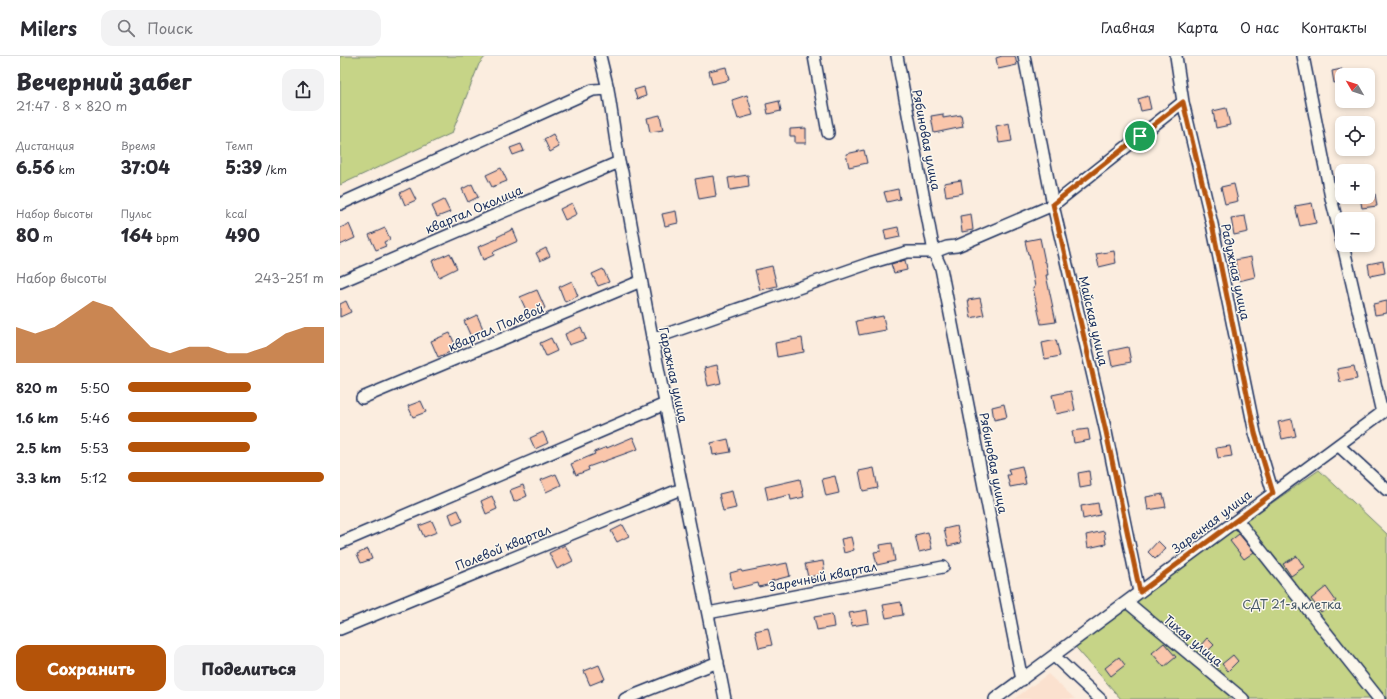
<!DOCTYPE html>
<html lang="ru">
<head>
<meta charset="utf-8">
<style>
	body { margin:0; font-family:"Playpen Sans",sans-serif; background:#f2f2f3; color:#2b2b33; height:100vh; display:flex; flex-direction:column; font-size:15px; white-space:nowrap }
	* { box-sizing:border-box; margin:0 }
	p { font-size:13px; color:#7c7c81 }
	.icon { flex:none; width:22px; height:22px; fill:none; stroke:currentColor; stroke-width:2; stroke-linecap:round; stroke-linejoin:round }
	.map { position:relative; flex:1; overflow:hidden }
	.details { display:flex; flex-direction:column; background:#fff; width:340px }
	.details>* { flex:none }
	.needle { width:26px; rotate:309deg }
	.fabs { position:absolute; left:995px; top:12px; display:grid; gap:8px }
	.fabs a { display:grid; place-items:center; width:40px; height:40px; border-radius:8px; background:#fff; box-shadow:0 2px 6px #0003; font-size:20px }
	.pin { position:absolute; display:grid; place-items:center; width:34px; height:34px; color:#fff; margin:-17px; border:2px solid #fff; border-radius:50%; box-shadow:0 1px 4px #0007 }
	.round { display:grid; place-items:center; flex:none; width:42px; height:42px; border-radius:12px; background:#f2f2f3 }
	.headline { display:flex; align-items:center; justify-content:space-between; height:68px; padding:0 16px }
	h1 { font-size:22px; font-weight:800; line-height:30px }
	.metrics { display:grid; grid-template-columns:repeat(3,1fr); gap:6px; height:68px; padding:4px 16px }
	.metrics div { display:grid; align-content:center }
	.metrics b { font-size:17px; font-weight:800 }
	.metrics small { font-size:11px; font-weight:400 }
	.metrics p { font-size:11px }
	.chart { height:112px; padding:8px 16px }
	.chart p { display:flex; justify-content:space-between }
	.chart svg { width:100%; height:72px; margin-top:4px; fill:#b45309; opacity:.7 }
	.action { display:flex; gap:8px; margin-top:auto; padding:8px 16px }
	.action a { flex:1; height:46px; border-radius:12px; background:#b45309; color:#fff; font-size:16px; font-weight:800; line-height:46px; text-align:center }
	.action a+a { background:#f2f2f3; color:#2b2b33 }
	ul { padding:0 16px; list-style:none; font-size:13px }
	li { display:grid; grid-template-columns:64px 48px 1fr; align-items:center; height:30px }
	li i { height:10px; border-radius:5px; background:#b45309 }
	header { display:flex; align-items:center; gap:24px; box-sizing:border-box; height:56px; padding:0 20px; background:#fff; border-bottom:1px solid #e1e1e2 }
	header strong { font-size:19px }
	nav { display:flex; gap:22px; margin-inline-start:auto; font-size:14px }
	.search { width:280px; height:36px; background:#f2f2f3; display:flex; align-items:center; gap:10px; box-sizing:border-box; padding:0 14px; border-radius:12px; color:#7c7c81; font-size:15px }
	main { display:flex; flex:1; min-height:0 }
	.map>svg:first-child { display:block }
	.built { fill:#fbe1cf }
	.green { fill:#c6d487; stroke:#708272 }
	.building { fill:#fac6ab; stroke:#1b2f5e }
	.lines { fill:none; stroke-linecap:round; stroke-linejoin:round }
	.street-casing { stroke:#1b2f5e; stroke-width:14 }
	.street { stroke:#fbf7ec; stroke-width:11 }
	.route-casing { stroke:#fff; stroke-width:8 }
	.route { stroke:#b45309; stroke-width:5 }
	.labels { text-anchor:middle; stroke-width:3; stroke-linejoin:round; paint-order:stroke }
	.street-label { font-size:12px; fill:#1b2f5e; stroke:#fbf7ec }
	.park-label { font-size:12px; fill:#465868; stroke:#fbf7ec }
</style>
</head>
<body>
<header>
<strong>Milers</strong>
<div class="search"><svg class="icon" aria-label="search" viewBox="0 0 24 24"><circle cx="10" cy="10" r="6"/><path d="M15 15l6 6"/></svg>Поиск</div>
<nav><a>Главная</a><a>Карта</a><a>О нас</a><a>Контакты</a></nav>
</header>
<main>
<section class="details">
<div class="headline"><div><h1>Вечерний забег</h1><p>21:47 · 8 × 820 m</p></div><a class="round"><svg class="icon" aria-label="share" viewBox="0 0 24 24"><path d="M12 15V3M7 8l5-5 5 5M5 13v7h14v-7"/></svg></a></div>
<div class="metrics">
<div><p>Дистанция</p><b>6.56<small> km</small></b></div>
<div><p>Время</p><b>37:04</b></div>
<div><p>Темп</p><b>5:39<small> /km</small></b></div>
</div>
<div class="metrics">
<div><p>Набор высоты</p><b>80<small> m</small></b></div>
<div><p>Пульс</p><b>164<small> bpm</small></b></div>
<div><p>kcal</p><b>490</b></div>
</div>
<div class="chart"><p><span>Набор высоты</span>243–251 m</p>
<svg viewBox="0 0 160 44" preserveAspectRatio="none"><path d="M0 44V22L10 26L20 22L30 14L40 6L50 10L60 22L70 34L80 38L90 34L100 34L110 38L120 38L130 34L140 26L150 22L160 22V44z"/></svg>
</div>
<ul>
<li><b>820 m</b>5:50<i style="width:63%"></i></li>
<li><b>1.6 km</b>5:46<i style="width:66%"></i></li>
<li><b>2.5 km</b>5:53<i style="width:62%"></i></li>
<li><b>3.3 km</b>5:12<i style="width:100%"></i></li>
</ul>
<div class="action"><a>Сохранить</a><a>Поделиться</a></div>
</section>
<div class="map">
<svg width="1047" height="643" viewBox="0 0 1047 643">
	<rect width="100%" height="100%" fill="#fbeddf"/>
	<filter id="ink" filterUnits="userSpaceOnUse"><feTurbulence type="fractalNoise" baseFrequency=".025" numOctaves="2"/><feDisplacementMap in="SourceGraphic" scale="8" xChannelSelector="R" yChannelSelector="G"/><feConvolveMatrix kernelMatrix="1 2 1 2 8 2 1 2 1" color-interpolation-filters="sRGB"/></filter>
	<g filter="url(#ink)">
		<!-- built -->
		<path class="built" d="M708 618 735 643H674Z"/>
		<!-- green -->
		<path class="green" d="M0 0H146L139 8 112 77 0 129Z
			M979 414 1047 478V643H781L732 587Z"/>
		<!-- building -->
		<path class="building" d="M662 0H675L677 9 658 13 656 2Z
			M386 11 389 24 372 28 369 15Z
			M1002 13V25L994 27 992 15Z
			M304 31 306 40 297 43 294 34Z
			M407 39 413 59 398 63 392 44Z
			M808 40 811 53 801 55 798 43Z
			M439 45 441 55 428 58 426 48Z
			M886 52 890 69 876 72 873 55Z
			M603 58V62L621 59 623 71 594 77 591 60Z
			M320 59 323 74 310 76 307 62Z
			M669 67 672 85 659 87 656 70Z
			M466 72V87H455V80H450V73Z
			M213 78 219 91 210 96 204 83Z
			M181 88 184 95 173 99 170 92Z
			M524 94 527 107 509 111 506 98Z
			M161 112 167 125 152 131 146 119Z
			M408 119 409 131 390 134 388 122Z
			M373 120 376 140 359 143 355 123Z
			M621 124 623 137 606 140 604 127Z
			M132 128 138 141 128 146 122 133Z
			M894 128 898 145 885 148 881 131Z
			M70 132 76 144 65 149 60 137Z
			M558 133 560 143 547 146 544 136Z
			M1035 138 1037 150 1022 152 1020 141H1028V139Z
			M104 144 110 156 97 161 92 150Z
			M232 147 237 158 225 164 220 153Z
			M972 147 976 167 960 170 955 150Z
			M336 155 338 167 325 170 322 158Z
			M631 158 633 174 622 176 620 160Z
			M905 160 908 176 894 179 891 162Z
			M9 168 15 182 0 189V172Z
			M558 171 560 181 546 184 544 174Z
			M45 172 50 183 44 186 46 190 36 194 29 179Z
			M173 173 178 185 153 196 154 199 143 204 138 191 157 183V181Z
			M700 182 705 206H706L708 219H706L716 266 701 268 693 232 695 231 689 198H688L685 185Z
			M206 192 210 200 200 205 196 197Z
			M774 195 776 207 759 211 756 198Z
			M110 197 117 212 99 221 92 205Z
			M911 201 915 221 899 225 895 204Z
			M565 204 567 214 554 217 551 208Z
			M1043 205 1045 217 1030 220 1028 208Z
			M432 210 437 230 420 234 415 214Z
			M263 213 269 226 258 230 252 218Z
			M232 225 238 240 225 246 219 231Z
			M197 234 205 252 189 260 180 241Z
			M640 242 644 259 631 262 628 244Z
			M6 245 11 256 0 261V248Z
			M1047 245V257L1035 259 1033 248Z
			M137 259 144 275 131 281 124 265Z
			M543 260 546 274 519 279 516 265Z
			M241 271 246 283 229 289 225 278Z
			M110 277 117 293 98 301 91 285Z
			M211 282 217 295 206 300 200 287Z
			M462 282 464 296 437 301 435 287Z
			M716 284 720 300 705 303 702 287Z
			M788 291 791 306 772 310 769 295Z
			M377 309 381 327 368 330 364 312Z
			M1014 310 1017 323 1000 326 997 313Z
			M731 335 735 354 716 358 712 339Z
			M81 345 86 356 73 361 68 350Z
			M664 348 667 361 654 364 652 351Z
			M952 363 956 380 942 383 938 366Z
			M748 373 750 384 734 387 732 375Z
			M203 376 208 387 195 393 190 382Z
			M293 381 298 393 248 411 249 414 236 419 231 408 255 398 254 396 267 391V392Z
			M388 383 391 396 373 399 371 387Z
			M890 390 892 400 878 402 876 392Z
			M682 410 686 428 670 431 667 419H670L668 413Z
			M534 412 538 432 523 435 519 415Z
			M749 415 751 430 740 432 738 417Z
			M216 418 221 429 206 436 201 424Z
			M495 420 499 437 486 440 482 423Z
			M460 423 464 441 451 444 450 439 428 444 425 431Z
			M183 429 187 440 174 446 170 434Z
			M392 435 396 452 383 455 379 438Z
			M823 438 826 451 808 454 806 441Z
			M152 440 157 453 146 458 141 445Z
			M758 447 760 459 743 463 741 450Z
			M118 454 123 465 113 469 109 458Z
			M92 465 97 476 84 481 79 470Z
			M283 469 289 480 277 486 271 475Z
			M617 470 621 487 608 490 604 473Z
			M764 475 766 488 748 492 746 479Z
			M588 476 592 493 579 496 575 479Z
			M899 478 914 496 904 503 890 485Z
			M511 481 514 494 504 497 501 483Z
			M818 485 826 493 815 503 808 496Z
			M552 487 555 505 537 509 534 496 541 495 540 489Z
			M225 489 233 505 217 513 209 497Z
			M28 493 32 503 21 507 17 498Z
			M957 500 964 511 951 520 943 508Z
			M483 505 485 518 468 521 465 508Z
			M447 507 450 520 431 525V528L419 531 418 527 393 533 390 517 401 514 402 516Z
			M986 531 996 545 981 556 971 543Z
			M561 546 563 559 546 562 543 549Z
			M527 554 529 567 512 570 509 557Z
			M492 558 494 571 477 574 474 561Z
			M428 572 432 589 419 592 415 575Z
			M867 582 874 589 867 596 860 590Z
			M824 587 836 601 824 611 812 597Z
			M893 599 898 605 888 615 882 608Z
			M779 601 785 609 771 620 765 612Z
			M259 609 265 623 250 629 244 615Z"/>
		<g class="lines">
			<!-- street casing -->
			<g class="street-casing">
				<path id="street" d="M260 0 268 33 279 106 282 116C312 293 350 467 385 643
					M474 0 488 77
					M557 0 594 196 607 191 617 190 713 149 843 46
					M684 0 713 149 766 376 799 536
					M836 0 843 46 872 168 915 377 933 437
					M963 0 991 142 1002 186
					M0 148 253 34 268 33
					M1003 189 1042 357
					M0 226 279 106
					M312 283 530 207 567 196H594L601 212 682 624
					M22 342 301 225
					M999 390 1047 434
					M897 464 1039 643
					M0 487 325 348
					M787 546 903 643
					M368 557 603 511
					M0 573 336 435
					M714 600 760 643
					M285 643 378 606
					M655 643 1047 353"/>
			</g>
			<!-- street -->
			<use href="#street" class="street"/>
		</g>
	</g>
	<g class="lines" filter="url(#ink)">
		<!-- route casing -->
		<g class="route-casing">
			<path id="route" d="M843 46 872 168 915 377 933 437 800 536 766 376 713 148Z"/>
		</g>
		<!-- route -->
		<use href="#route" class="route"/>
	</g>
	<g class="labels">
		<!-- street labels -->
		<g class="street-label">
			<text transform="translate(586 84) rotate(79)" y="4">Рябиновая улица</text>
			<text transform="translate(134 154) rotate(-23)" y="4">квартал Околица</text>
			<text transform="translate(895 216) rotate(78)" y="4">Радужная улица</text>
			<text transform="translate(753 265) rotate(77)" y="4">Майская улица</text>
			<text transform="translate(156 272) rotate(-23)" y="4">квартал Полевой</text>
			<text transform="translate(333 319) rotate(78)" y="4">Гаражная улица</text>
			<text transform="translate(653 407) rotate(79)" y="4">Рябиновая улица</text>
			<text transform="translate(872 466) rotate(-37)" y="4">Заречная улица</text>
			<text transform="translate(163 492) rotate(-22)" y="4">Полевой квартал</text>
			<text transform="translate(483 521) rotate(-11)" y="4">Заречный квартал</text>
			<text transform="translate(853 585) rotate(40)" y="4">Тихая улица</text>
		</g>
		<!-- park labels -->
		<g class="park-label">
			<text x="952" y="553">СДТ 21-я клетка</text>
		</g>
	</g>
</svg>
<div class="fabs">
<a><svg class="needle" viewBox="-14 -14 28 28"><path d="M0-13l5 13h-10z" fill="#e53935"/><path d="M0 13l5-13h-10z" fill="#7c7c81"/></svg></a>
<a><svg class="icon" aria-label="locate" viewBox="0 0 24 24"><circle cx="12" cy="12" r="6"/><path d="M12 2v4M12 18v4M2 12h4M18 12h4"/></svg></a>
<a>+</a>
<a>−</a>
</div>
<div class="pin" style="left:800px;top:80px;background:#1e9e55"><svg class="icon" aria-label="arrive" viewBox="0 0 24 24"><path d="M6 21V4h12l-3 4 3 4H6"/></svg></div>
</div>
</main>
</body>
</html>
